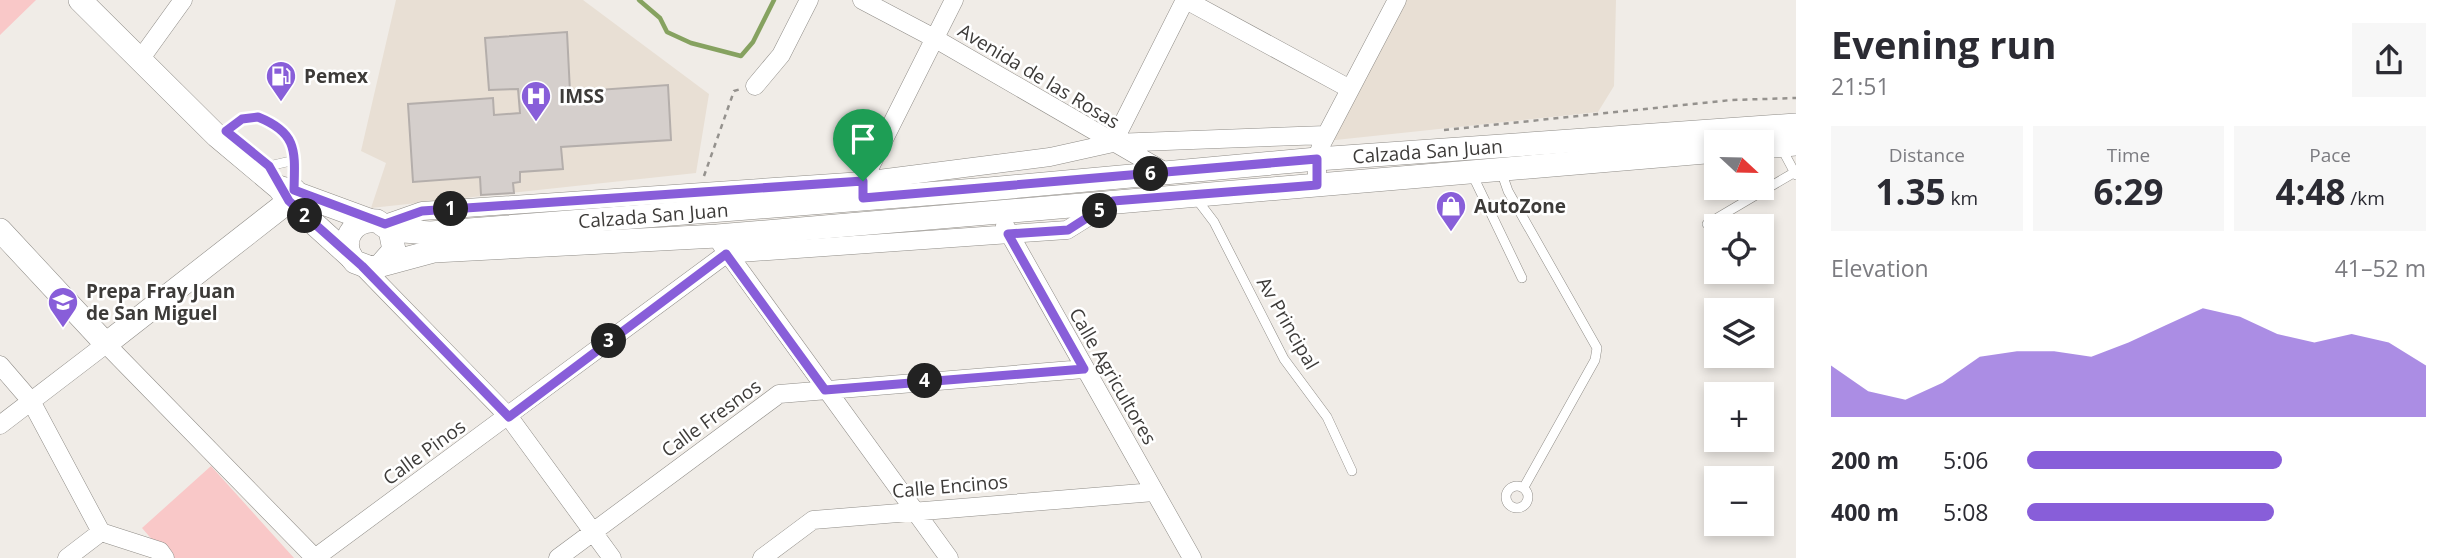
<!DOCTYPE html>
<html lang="en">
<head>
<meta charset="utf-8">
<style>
	body { margin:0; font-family:"Open Sans",sans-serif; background:#f7f7f7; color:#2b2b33; height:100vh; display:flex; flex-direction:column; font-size:26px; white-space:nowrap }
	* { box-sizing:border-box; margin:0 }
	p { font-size:23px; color:#7c7c81 }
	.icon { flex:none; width:38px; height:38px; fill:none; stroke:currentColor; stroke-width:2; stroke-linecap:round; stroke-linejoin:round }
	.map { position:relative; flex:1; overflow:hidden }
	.panel { display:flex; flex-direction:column; background:#fff; width:665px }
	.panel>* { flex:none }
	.needle { width:46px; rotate:112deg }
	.buttons { position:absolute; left:1704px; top:130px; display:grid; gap:14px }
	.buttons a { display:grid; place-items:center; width:70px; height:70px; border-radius:0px; background:#fff; box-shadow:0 4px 10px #0003; font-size:35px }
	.pin { position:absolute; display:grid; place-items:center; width:60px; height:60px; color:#fff; margin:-72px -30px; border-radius:50% 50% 50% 0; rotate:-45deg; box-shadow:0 0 7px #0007 }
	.pin .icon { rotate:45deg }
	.km { position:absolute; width:35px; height:35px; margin:-18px; border-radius:50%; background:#222; color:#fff; font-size:19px; line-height:35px; text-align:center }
	.round { display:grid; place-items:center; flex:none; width:74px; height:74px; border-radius:0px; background:#f7f7f7 }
	.headline { display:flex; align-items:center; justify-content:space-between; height:119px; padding:0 35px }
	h1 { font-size:38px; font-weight:700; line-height:52px }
	.stats { display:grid; grid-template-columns:repeat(3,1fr); gap:10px; height:119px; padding:7px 35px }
	.stats div { display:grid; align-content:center; border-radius:0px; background:#f7f7f7; text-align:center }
	.stats b { font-size:35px; font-weight:700 }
	.stats small { font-size:19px; font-weight:400 }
	.stats p { font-size:19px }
	.chart { height:196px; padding:14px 35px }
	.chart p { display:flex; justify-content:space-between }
	.chart svg { width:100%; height:126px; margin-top:7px; fill:#885ed9; opacity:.7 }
	ul { padding:0 35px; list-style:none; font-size:23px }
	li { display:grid; grid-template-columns:112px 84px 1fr; align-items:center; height:52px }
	li i { height:18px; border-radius:9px; background:#885ed9 }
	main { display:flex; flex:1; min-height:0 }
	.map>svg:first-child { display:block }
	.built { fill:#e8dfd4 }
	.green { fill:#f9c8c8 }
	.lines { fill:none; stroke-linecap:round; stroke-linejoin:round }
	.stream { stroke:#86a260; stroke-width:4.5 }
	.building { fill:#d5cfcc; stroke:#b4aeab; stroke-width:2 }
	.service-casing { stroke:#8f8c87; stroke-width:10 }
	.minor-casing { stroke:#8f8c87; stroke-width:19 }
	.secondary-casing { stroke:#8f8c87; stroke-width:24 }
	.path { stroke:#95928e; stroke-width:2.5; stroke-dasharray:5 5; stroke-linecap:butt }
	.service { stroke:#fff; stroke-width:9 }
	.minor { stroke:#fff; stroke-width:18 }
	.secondary { stroke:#fff; stroke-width:23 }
	.route-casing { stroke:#fff; stroke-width:14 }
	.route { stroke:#885ed9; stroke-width:9 }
	.labels { text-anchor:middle; stroke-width:5; stroke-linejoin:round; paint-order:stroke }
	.poi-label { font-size:19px; font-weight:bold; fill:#3d3b39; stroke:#fff; text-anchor:start }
	.street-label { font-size:19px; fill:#3d3b39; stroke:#fff }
</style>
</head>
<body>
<main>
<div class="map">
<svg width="1796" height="558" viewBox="0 0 1796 558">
	<rect width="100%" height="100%" fill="#f0ece7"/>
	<!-- built -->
	<path class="built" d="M396 0H583L709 94 696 173 371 208 386 163 361 151Z
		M1401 0H1616L1614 86 1598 112 1326 141Z"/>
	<!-- green -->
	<path class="green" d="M0 0H36L0 35Z
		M211 466 294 558H168L142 528Z"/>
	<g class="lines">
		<!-- stream -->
		<path class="stream" d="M639 0 660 18 667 32 691 43 741 56 753 42 774 0"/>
	</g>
	<!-- building -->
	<path class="building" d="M567 32 570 92 668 85 671 140 561 147 563 169 520 172V182L513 183 514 193 481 195 480 177 413 182 408 104 493 98 494 115 520 113 518 89 489 90 485 38Z"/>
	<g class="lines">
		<!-- service casing -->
		<g class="service-casing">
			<path id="service" d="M219 135C226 130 234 122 242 119 252 115 261 118 269 121 298 133 295 163 294 190
				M1781 147 1796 175
				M269 166 295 160
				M1501 171 1508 191 1597 348 1595 360 1524 487
				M1472 174 1522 278
				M1195 197 1214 222 1284 359 1327 417 1352 471
				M1707 224 1795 172
				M1506 497a11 11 0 1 1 22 0a11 11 0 1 1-22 0Z"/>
		</g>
		<!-- minor casing -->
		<g class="minor-casing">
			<path id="minor" d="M862 0 934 38 1169 174
				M1186 0 1350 89
				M139 61 183 0
				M755 86 781 55 809 0
				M1113 143 1185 0
				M1317 185V159L1322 143 1397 0
				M863 188V181L954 0
				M385 224 422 211 863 181 1050 157 1113 143 1326 135
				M1005 226 1192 558
				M721 244 949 558
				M726 254 1067 230 1112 202
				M362 266 509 417 612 558
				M0 365 31 401 101 532 160 551 165 558
				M0 425 106 344 315 558
				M67 558 101 532
				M315 558 726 254
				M558 558 779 394 1084 369
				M762 558 813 520 1154 492"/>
		</g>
		<!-- secondary casing -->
		<g class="secondary-casing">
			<g id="secondary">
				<path d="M80 0 217 136 279 188 289 201 351 257"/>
				<path d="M1762 147 1796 144"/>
				<path d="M282 188 369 220"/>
				<path d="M0 230 106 344 289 201 294 190"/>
				<path id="s1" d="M390 230 430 233 989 189 1317 159 1796 125"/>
				<path d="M380 266 394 250 390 230 377 221C352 218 338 243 355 262L371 268 434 251 717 236 1717 151"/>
			</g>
		</g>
		<!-- path -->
		<path class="path" d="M1444 130 1731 100 1796 98
			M704 176 734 91 741 89"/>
		<!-- service -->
		<use href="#service" class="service"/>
		<!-- minor -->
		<use href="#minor" class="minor"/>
		<!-- secondary -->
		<use href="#secondary" class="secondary"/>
	</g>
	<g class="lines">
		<!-- route casing -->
		<g class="route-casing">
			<path id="route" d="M258 117C298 133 295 151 294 190L385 224 422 211 863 181V198L1317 159V185L1113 201 1068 230 1008 234 1084 369 825 390 726 254 509 417 362 266 289 201 269 166 226 131 242 119Z"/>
		</g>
		<!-- route -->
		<use href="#route" class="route"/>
	</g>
	<!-- icons -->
	<defs>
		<g id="fuel-pin" transform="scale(1.575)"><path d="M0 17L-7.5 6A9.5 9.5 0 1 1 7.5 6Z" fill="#885ed9" stroke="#fff"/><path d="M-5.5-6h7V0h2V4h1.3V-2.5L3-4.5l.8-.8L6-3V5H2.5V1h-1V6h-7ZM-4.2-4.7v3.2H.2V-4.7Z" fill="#fff"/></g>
		<g id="hospital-pin" transform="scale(1.575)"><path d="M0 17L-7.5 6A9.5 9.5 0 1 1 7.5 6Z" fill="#885ed9" stroke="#fff"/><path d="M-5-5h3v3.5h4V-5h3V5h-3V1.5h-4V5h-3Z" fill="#fff"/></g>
		<g id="shop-pin" transform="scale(1.575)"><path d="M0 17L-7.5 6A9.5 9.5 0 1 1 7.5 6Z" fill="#885ed9" stroke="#fff"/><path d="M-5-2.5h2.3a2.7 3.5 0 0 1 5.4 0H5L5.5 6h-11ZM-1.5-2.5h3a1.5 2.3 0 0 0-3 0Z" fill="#fff"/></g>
		<g id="school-pin" transform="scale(1.575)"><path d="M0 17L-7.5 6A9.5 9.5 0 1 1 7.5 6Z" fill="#885ed9" stroke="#fff"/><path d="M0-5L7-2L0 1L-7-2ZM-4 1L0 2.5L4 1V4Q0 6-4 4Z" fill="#fff"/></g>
	</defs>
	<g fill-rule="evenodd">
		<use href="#fuel-pin" x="281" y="76"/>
		<use href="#hospital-pin" x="536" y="96"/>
		<use href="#shop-pin" x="1451" y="206"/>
		<use href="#school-pin" x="63" y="302"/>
	</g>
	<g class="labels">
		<!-- poi labels -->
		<g class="poi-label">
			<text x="304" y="83">Pemex</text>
			<text x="559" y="103">IMSS</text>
			<text x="1474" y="213">AutoZone</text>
			<text x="86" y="298">Prepa Fray Juan<tspan x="86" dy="22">de San Miguel</tspan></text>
		</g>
		<!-- street labels -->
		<g class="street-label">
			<text transform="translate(1039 76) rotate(31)" y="7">Avenida de las Rosas</text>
			<text dy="7" stroke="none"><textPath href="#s1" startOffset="1041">Calzada San Juan</textPath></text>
			<text dy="7" stroke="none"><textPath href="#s1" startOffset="264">Calzada San Juan</textPath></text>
			<text transform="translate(1288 323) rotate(60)" y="7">Av Principal</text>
			<text transform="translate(1113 376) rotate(60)" y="7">Calle Agricultores</text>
			<text transform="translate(711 418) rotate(-36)" y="7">Calle Fresnos</text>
			<text transform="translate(424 452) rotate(-36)" y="7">Calle Pinos</text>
			<text transform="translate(950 486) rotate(-5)" y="7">Calle Encinos</text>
		</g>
	</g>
</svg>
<div class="buttons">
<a><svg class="needle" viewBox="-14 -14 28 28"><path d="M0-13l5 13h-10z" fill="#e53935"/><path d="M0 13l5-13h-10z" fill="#7c7c81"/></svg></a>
<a><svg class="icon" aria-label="locate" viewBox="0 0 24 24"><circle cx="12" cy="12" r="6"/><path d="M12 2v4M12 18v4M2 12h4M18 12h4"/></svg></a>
<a><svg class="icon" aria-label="layers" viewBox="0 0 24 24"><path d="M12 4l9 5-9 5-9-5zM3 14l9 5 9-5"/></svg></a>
<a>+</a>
<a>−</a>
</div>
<div class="pin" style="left:863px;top:181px;background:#1e9e55"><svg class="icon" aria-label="arrive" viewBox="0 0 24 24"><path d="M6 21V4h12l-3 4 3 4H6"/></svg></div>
<b class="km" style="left:451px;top:209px">1</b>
<b class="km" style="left:305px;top:216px">2</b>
<b class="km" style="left:609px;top:341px">3</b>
<b class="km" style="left:925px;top:381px">4</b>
<b class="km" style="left:1100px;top:211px">5</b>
<b class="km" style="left:1151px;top:174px">6</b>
</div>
<section class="panel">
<div class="headline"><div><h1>Evening run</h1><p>21:51</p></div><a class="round"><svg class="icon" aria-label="share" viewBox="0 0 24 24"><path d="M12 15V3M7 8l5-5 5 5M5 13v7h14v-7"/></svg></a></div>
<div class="stats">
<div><p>Distance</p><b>1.35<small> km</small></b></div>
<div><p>Time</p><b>6:29</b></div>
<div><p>Pace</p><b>4:48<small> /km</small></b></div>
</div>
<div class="chart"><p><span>Elevation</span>41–52 m</p>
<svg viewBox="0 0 160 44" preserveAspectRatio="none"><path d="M0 44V26L10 35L20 38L30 32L40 23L50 21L60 21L70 23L80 18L90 12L100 6L110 9L120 15L130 18L140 15L150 18L160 26V44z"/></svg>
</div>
<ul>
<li><b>200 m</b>5:06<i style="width:64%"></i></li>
<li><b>400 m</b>5:08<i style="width:62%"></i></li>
</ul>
</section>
</main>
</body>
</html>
